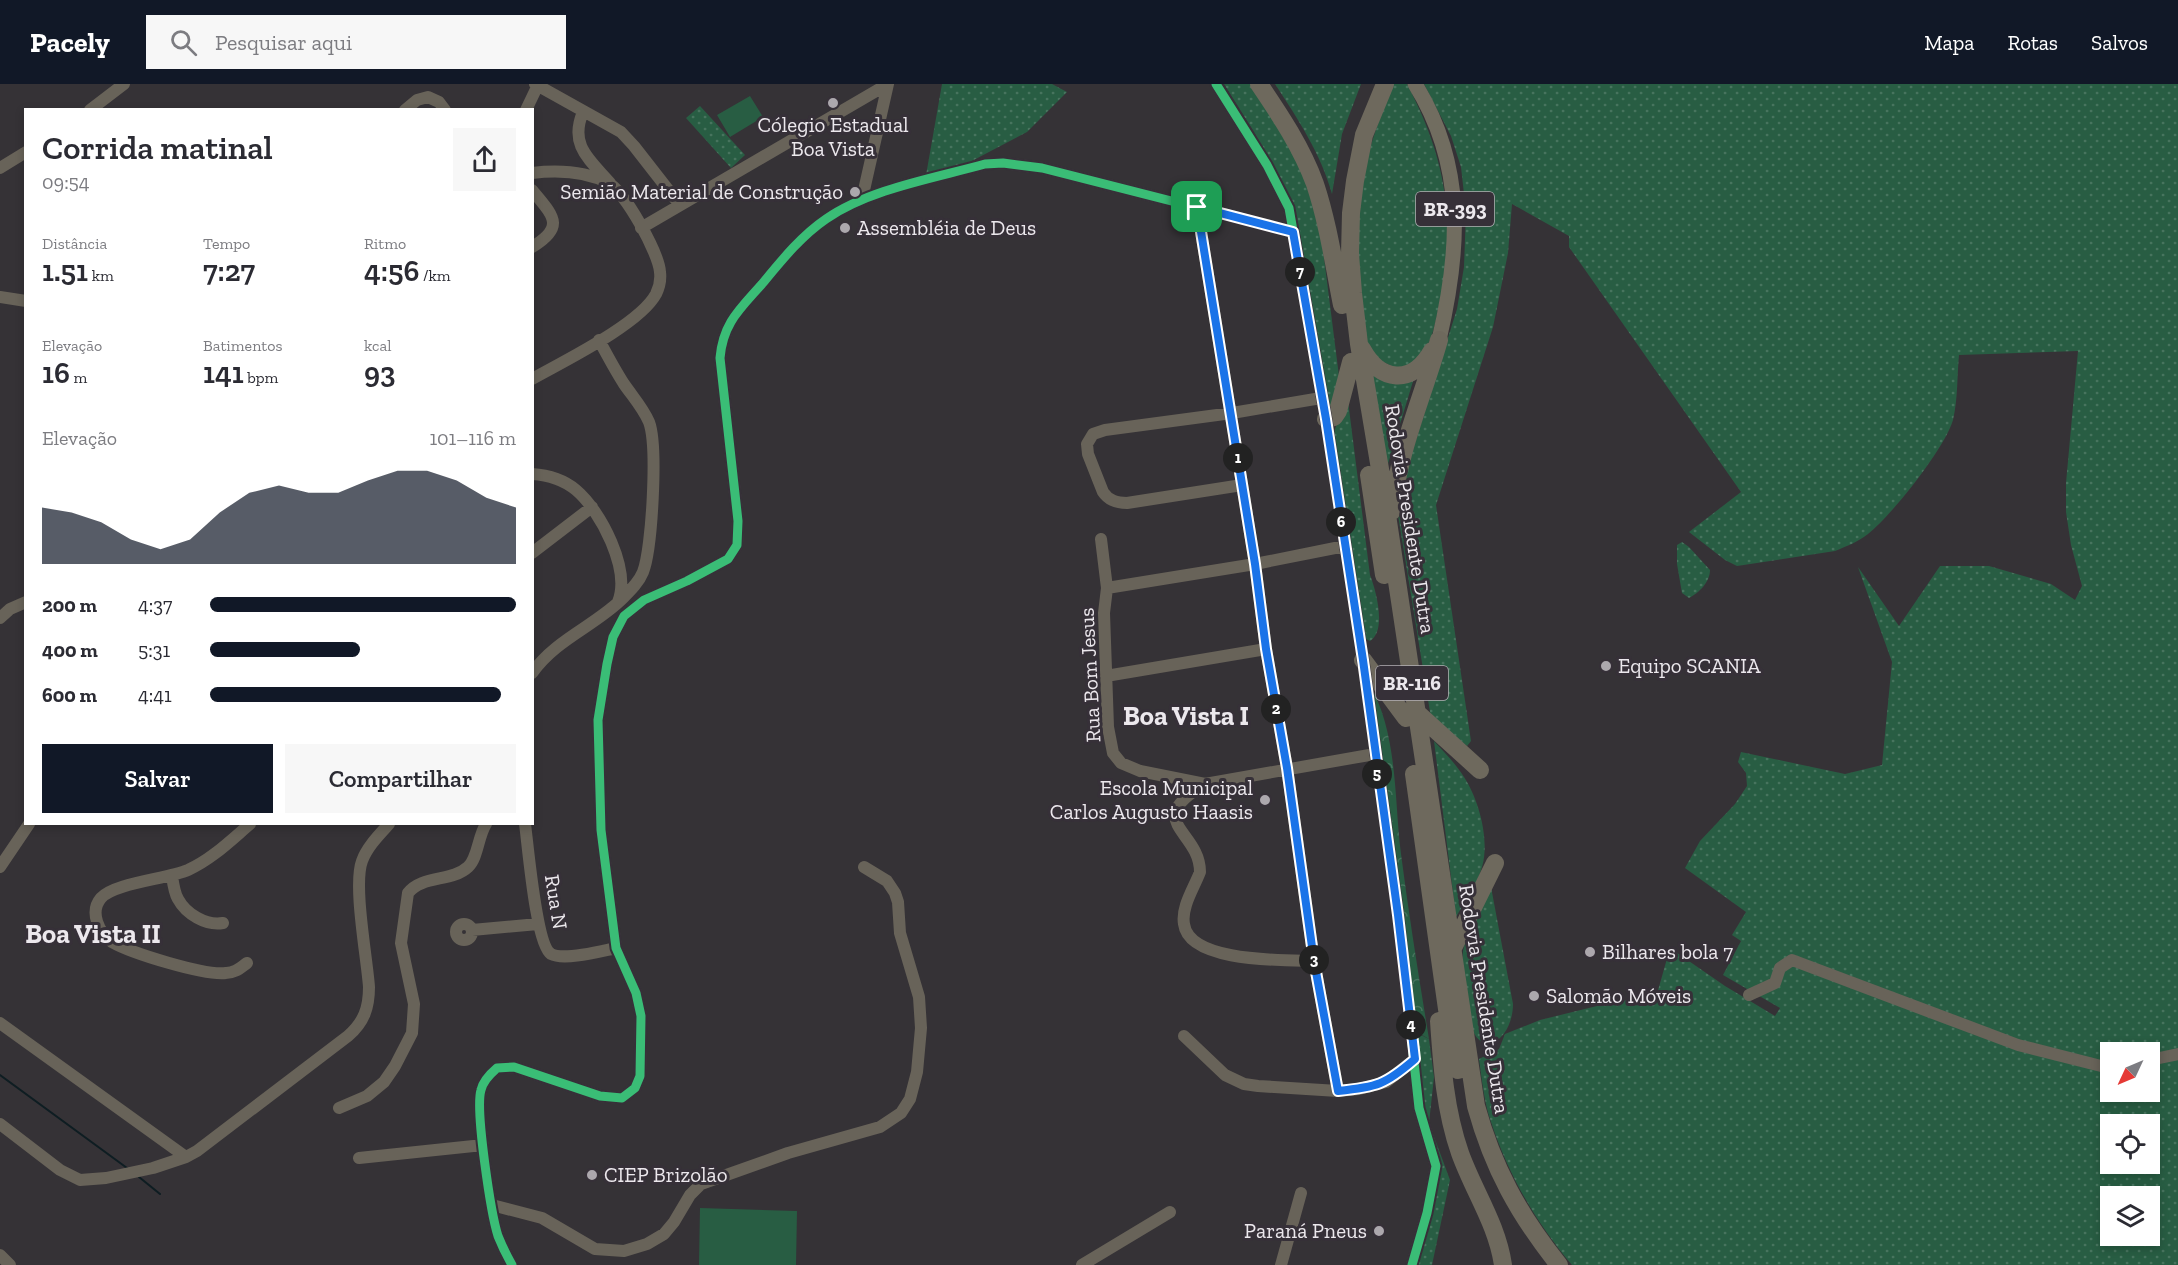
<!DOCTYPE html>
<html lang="pt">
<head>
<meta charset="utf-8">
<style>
	body { margin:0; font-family:"Zilla Slab",serif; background:#f7f7f7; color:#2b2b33; height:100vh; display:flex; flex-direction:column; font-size:22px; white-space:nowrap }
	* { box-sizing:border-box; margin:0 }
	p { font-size:20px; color:#7c7c81 }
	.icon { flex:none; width:33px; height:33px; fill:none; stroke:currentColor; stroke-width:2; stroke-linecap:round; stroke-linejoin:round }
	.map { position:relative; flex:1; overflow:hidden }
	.sheet { position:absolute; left:24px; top:24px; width:510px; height:717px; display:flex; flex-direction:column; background:#fff; border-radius:0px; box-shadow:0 3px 9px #0003 }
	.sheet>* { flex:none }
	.needle { width:39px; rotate:226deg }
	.fabs { position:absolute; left:2100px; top:958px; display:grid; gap:12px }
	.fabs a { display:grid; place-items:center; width:60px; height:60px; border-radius:0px; background:#fff; box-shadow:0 3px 9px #0003; font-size:30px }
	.pin { position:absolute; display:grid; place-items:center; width:51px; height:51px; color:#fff; margin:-26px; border-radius:12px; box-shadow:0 3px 9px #0006 }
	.km { position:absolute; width:30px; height:30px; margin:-15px; border-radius:50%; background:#222; color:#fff; font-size:16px; line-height:30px; text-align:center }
	.round { display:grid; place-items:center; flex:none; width:63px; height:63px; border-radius:0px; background:#f7f7f7 }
	.summary { display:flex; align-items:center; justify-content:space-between; height:102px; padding:0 18px }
	h1 { font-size:33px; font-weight:600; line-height:45px }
	.figures { display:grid; grid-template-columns:repeat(3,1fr); gap:9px; height:102px; padding:6px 18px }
	.figures div { display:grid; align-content:center }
	.figures b { font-size:30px; font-weight:600 }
	.figures small { font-size:16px; font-weight:400 }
	.figures p { font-size:16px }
	.chart { height:168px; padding:12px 18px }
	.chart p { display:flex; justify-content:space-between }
	.chart svg { width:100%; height:108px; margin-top:6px; fill:#111827; opacity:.7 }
	.cta { display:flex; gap:12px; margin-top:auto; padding:12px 18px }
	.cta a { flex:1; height:69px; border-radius:0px; background:#111827; color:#fff; font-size:24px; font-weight:600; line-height:69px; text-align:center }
	.cta a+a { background:#f7f7f7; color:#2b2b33 }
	ul { padding:0 18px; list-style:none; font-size:20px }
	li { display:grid; grid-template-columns:96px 72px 1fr; align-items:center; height:45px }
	li i { height:15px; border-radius:8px; background:#111827 }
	header { display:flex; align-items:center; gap:36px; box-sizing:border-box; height:84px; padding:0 30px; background:#111827; color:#fff }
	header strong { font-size:28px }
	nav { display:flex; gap:33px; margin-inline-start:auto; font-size:21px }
	.search { width:420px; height:54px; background:#f7f7f7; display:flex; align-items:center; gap:15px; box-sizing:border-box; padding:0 21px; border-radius:0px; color:#7c7c81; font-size:22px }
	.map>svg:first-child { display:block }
	.grass { fill:url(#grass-dots); fill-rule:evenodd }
	.forest { fill:url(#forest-crowns) }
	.pitch { fill:#285d43 }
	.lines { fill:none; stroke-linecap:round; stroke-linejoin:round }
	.stream { stroke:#0e1d22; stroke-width:2 }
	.minor { stroke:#686359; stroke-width:12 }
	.major { stroke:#716d60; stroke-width:15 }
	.highway { stroke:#6e695d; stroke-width:18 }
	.cycleway-casing { stroke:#363038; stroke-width:13 }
	.cycleway { stroke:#3abd76; stroke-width:9 }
	.route-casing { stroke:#fff; stroke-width:12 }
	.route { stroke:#1a73e8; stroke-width:8 }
	.poi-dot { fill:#aca8ad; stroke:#363038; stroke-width:2 }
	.labels { text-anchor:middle; stroke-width:6; stroke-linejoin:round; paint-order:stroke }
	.shield { fill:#363038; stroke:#b5b1b7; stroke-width:1.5 }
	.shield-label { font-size:20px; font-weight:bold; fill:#ece8ed }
	.poi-label { font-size:21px; fill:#ece8ed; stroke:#363038; text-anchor:start }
	.street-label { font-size:21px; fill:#ece8ed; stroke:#363038 }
	.district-label { font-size:27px; font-weight:bold; fill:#ece8ed; stroke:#363038 }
</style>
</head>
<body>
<header>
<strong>Pacely</strong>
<div class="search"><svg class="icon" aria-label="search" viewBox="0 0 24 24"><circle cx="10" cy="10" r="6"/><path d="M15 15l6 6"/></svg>Pesquisar aqui</div>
<nav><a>Mapa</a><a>Rotas</a><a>Salvos</a></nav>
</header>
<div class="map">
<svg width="2178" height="1181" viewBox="0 0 2178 1181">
	<defs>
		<pattern id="grass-dots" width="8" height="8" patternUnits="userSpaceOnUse" patternTransform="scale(1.5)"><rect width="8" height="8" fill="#285d43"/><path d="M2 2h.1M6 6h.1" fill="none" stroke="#47745e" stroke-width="1.8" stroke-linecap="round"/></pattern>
		<pattern id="forest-crowns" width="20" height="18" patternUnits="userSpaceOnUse" patternTransform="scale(1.5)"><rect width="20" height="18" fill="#285d43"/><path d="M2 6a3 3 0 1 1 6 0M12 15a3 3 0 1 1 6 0" fill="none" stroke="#47745e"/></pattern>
	</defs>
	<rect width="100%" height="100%" fill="#353236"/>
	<!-- grass -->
	<path class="grass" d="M942 0H1052L1067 8 1027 48 968 79 925 97Z
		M1224 0H1254L1304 86 1322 158 1339 292 1330 326 1300 150 1294 121 1254 48Z
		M1275 0H1361L1342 50 1332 110C1321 70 1298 35 1275 0Z
		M1393 0H1407C1446 74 1457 139 1439 221 1436 235 1433 256 1423 268 1418 275 1411 281 1404 288L1367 270C1362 217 1354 163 1360 110 1365 72 1379 36 1393 0Z
		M1424 0H2178V1181H1572C1536 1139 1508 1090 1491 1038 1484 1018 1482 996 1479 975L1499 965 1505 950 1540 936 1601 921 1637 914 1655 917 1670 864 1725 902 1775 932 1780 924 1723 891 1741 857 1732 851 1746 828 1685 784 1700 757 1735 720 1747 702 1746 689 1738 678 1741 668 1845 690 1882 681 1892 578 1858 483 1899 542 1940 482H1989L2051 500 2075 516 2082 502 2071 461 2066 428V399L2078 267 1959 271C1957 292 1958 315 1953 336 1945 364 1892 431 1868 450 1858 458 1847 462 1835 467L1737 482 1725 476 1689 448 1741 408 1569 163V152L1512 120 1508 169 1493 243 1436 421 1471 657 1467 662 1432 634 1430 628 1398 431V413L1457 225 1464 183 1466 128 1461 83 1451 52ZM2110 969H2150V1008H2110ZM2110 1041H2150V1080H2110ZM2110 1113H2150V1152H2110Z
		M700 22 745 71 731 84 686 34Z
		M1371 286 1414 294 1387 383Z
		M1347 309 1370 491C1376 506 1387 547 1370 557L1362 553 1346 425 1341 415 1333 351Z
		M1682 458 1689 463 1710 486C1710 498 1699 509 1689 514L1682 509 1677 480V461Z
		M1434 657C1444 668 1456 680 1464 693 1479 716 1490 756 1482 783 1477 801 1465 817 1456 833Z
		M1491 803 1513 920C1513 937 1505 956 1488 961 1482 959 1477 955 1474 949 1469 935 1461 881 1463 867 1467 845 1482 823 1491 803Z
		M1417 949 1429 955 1434 993 1429 1039 1450 1096 1432 1181H1417L1438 1092 1424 1041Z"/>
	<!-- forest -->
	<path class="forest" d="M1369 600C1398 648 1394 715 1401 770 1409 832 1419 894 1429 955L1417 948Z"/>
	<!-- pitch -->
	<path class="pitch" d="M750 12 763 33 730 53 717 31Z
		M700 1124 797 1127 796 1181H699Z"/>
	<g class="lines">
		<!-- stream -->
		<path class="stream" d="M0 991 127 1084
			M139 1093 160 1110"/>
		<!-- minor -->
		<path class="minor" d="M535 0 621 48 634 62 680 121
			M1216 0 1267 81 1289 124 1326 335 1363 576 1398 831 1419 1024 1436 1082 1427 1129 1412 1181
			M90 26 124 0
			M405 26 417 16 428 13 439 18 445 26
			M526 26 538 1
			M583 28C569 61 589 75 610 99
			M0 84 26 68
			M532 89C558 86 585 87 608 99 625 107 659 170 660 188 661 196 659 204 656 210 640 240 564 277 532 295
			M532 106C552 131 567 142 532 163
			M862 115 888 0
			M1197 123 1255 480 1266 565 1287 684 1314 877 1338 1007
			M641 144 888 0
			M0 213 26 217
			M532 390C548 391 564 396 576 406 601 427 631 486 618 518
			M1242 401 1127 419C1117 419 1109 417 1103 408L1088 370 1087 360 1093 350 1105 346 1232 329 1321 314
			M1101 455 1107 504 1104 529 1108 643 1113 669 1121 679 1140 687 1205 700 1375 670
			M532 469 592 423
			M1107 504 1255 480 1345 462
			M0 534 10 525 26 518
			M532 589C556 555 595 542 623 514 631 506 639 498 643 488 652 465 658 362 649 338 643 324 633 313 624 300 615 286 607 271 599 256
			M1106 592 1266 565
			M1205 700C1141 738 1200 746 1200 788 1194 804 1181 823 1184 840 1189 879 1285 876 1314 877
			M525 740C528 761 536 861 551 870 564 877 601 867 616 864
			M0 783 29 740
			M172 791C173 799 174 808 178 815 186 830 206 842 223 839
			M456 848a8 8 0 1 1 16 0a8 8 0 1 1-16 0Z
			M472 846 538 840
			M247 879C240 884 235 889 226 889 205 892 131 869 112 858 99 849 89 828 101 814 114 799 167 795 188 786 212 775 230 757 250 740
			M1749 911 1775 899 1780 884 1792 876 2018 961 2105 983 2110 982
			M0 939 186 1073
			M1184 952 1225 991 1244 1000 1258 1002 1338 1007 1359 1005 1386 998 1415 975
			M2150 976 2178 970
			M339 1024 367 1012 384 998 395 982 412 949 414 920 401 859 408 809C422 791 452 798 468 783 478 774 478 752 486 740
			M0 1040 60 1086 80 1096 106 1094 153 1084 186 1073 197 1067 348 952C364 938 369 924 369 903 367 874 353 801 362 777 367 763 379 751 389 740
			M359 1074 483 1061
			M492 1121 542 1134 595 1165 624 1167 647 1160 664 1150 674 1138 690 1111 701 1100 788 1069 880 1043 901 1029 910 1015 917 988 921 944 919 913 900 849 898 818 895 809 887 797 864 783
			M0 1171 10 1181
			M512 1181C507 1172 502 1162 498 1152 491 1130 475 1026 481 1006 483 997 490 990 497 984L514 983 600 1012 622 1014 635 1004 640 992 641 932 636 909 616 864 601 746 598 636 607 580 613 553 624 532 644 516 687 497 728 475 737 461 738 437 720 274C723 239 740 225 762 200 781 177 801 152 826 135 869 105 935 94 985 80L1003 79 1042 84 1293 148
			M1082 1181 1170 1128
			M1281 1181 1301 1109"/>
		<!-- major -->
		<path class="major" d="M1415 0C1466 82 1460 166 1439 256"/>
		<!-- highway -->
		<path class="highway" d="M1259 0C1280 31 1302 64 1315 100 1328 139 1334 181 1342 221
			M1385 0 1364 51 1355 97 1351 129 1350 170 1353 209 1359 260 1381 391 1476 1022C1493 1084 1519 1131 1559 1181
			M1362 265C1380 298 1412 302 1432 267
			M1326 335 1334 333 1338 327 1351 278
			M1369 391 1384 491
			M1392 427C1398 368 1423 312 1439 256
			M1363 576 1406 634
			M1416 628 1480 686
			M1414 690 1447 925 1458 986
			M1452 866 1495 779
			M1439 937C1442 982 1445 1026 1460 1069 1474 1108 1497 1140 1503 1181"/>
		<!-- cycleway casing -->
		<g class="cycleway-casing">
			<path id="cycleway" d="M1216 0 1267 81 1289 124 1326 335 1363 576 1398 831 1419 1024 1436 1082 1427 1129 1412 1181
				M512 1181C507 1172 502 1162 498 1152 491 1130 475 1026 481 1006 483 997 490 990 497 984L514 983 600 1012 622 1014 635 1004 640 992 641 932 636 909 616 864 601 746 598 636 607 580 613 553 624 532 644 516 687 497 728 475 737 461 738 437 720 274C723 239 740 225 762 200 781 177 801 152 826 135 869 105 935 94 985 80L1003 79 1042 84 1293 148"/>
		</g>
		<!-- cycleway -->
		<use href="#cycleway" class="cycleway"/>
	</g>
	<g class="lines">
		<!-- route casing -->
		<g class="route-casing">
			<path id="route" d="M1197 123 1293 148 1326 335 1363 576 1398 831 1415 975C1385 1001 1377 1003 1338 1007L1314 877 1287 684 1266 565 1255 480Z"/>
		</g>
		<!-- route -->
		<use href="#route" class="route"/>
	</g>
	<!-- markers -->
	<g class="poi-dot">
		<circle cx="833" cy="19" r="6"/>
		<circle cx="855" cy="108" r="6"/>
		<circle cx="845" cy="144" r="6"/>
		<circle cx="1606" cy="582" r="6"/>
		<circle cx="1265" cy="716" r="6"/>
		<circle cx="1590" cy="868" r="6"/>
		<circle cx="1534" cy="912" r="6"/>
		<circle cx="592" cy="1091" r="6"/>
		<circle cx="1379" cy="1147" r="6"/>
	</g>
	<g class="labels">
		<!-- shield labels -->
		<g class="shield">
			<rect x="1416" y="108" width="78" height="34" rx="4.5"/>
			<rect x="1376" y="582" width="72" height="34" rx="4.5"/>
		</g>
		<g class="shield-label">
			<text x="1455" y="132">BR-393</text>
			<text x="1412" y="606">BR-116</text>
		</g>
		<!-- poi labels -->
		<g class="poi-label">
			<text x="833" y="48" text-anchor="middle">Cólegio Estadual<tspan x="833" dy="24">Boa Vista</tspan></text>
			<text x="843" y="115" text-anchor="end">Semião Material de Construção</text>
			<text x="857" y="151">Assembléia de Deus</text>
			<text x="1618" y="589">Equipo SCANIA</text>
			<text x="1253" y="711" text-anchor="end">Escola Municipal<tspan x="1253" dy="24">Carlos Augusto Haasis</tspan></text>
			<text x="1602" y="875">Bilhares bola 7</text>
			<text x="1546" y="919">Salomão Móveis</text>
			<text x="604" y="1098">CIEP Brizolão</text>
			<text x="1367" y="1154" text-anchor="end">Paraná Pneus</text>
		</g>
		<!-- street labels -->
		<g class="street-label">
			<text transform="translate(1410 435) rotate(81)" y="7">Rodovia Presidente Dutra</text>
			<text transform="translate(1090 591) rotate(-93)" y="7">Rua Bom Jesus</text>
			<text transform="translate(556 818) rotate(81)" y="7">Rua N</text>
			<text transform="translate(1484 915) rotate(81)" y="7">Rodovia Presidente Dutra</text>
		</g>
		<!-- district labels -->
		<g class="district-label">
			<text x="1186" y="641">Boa Vista I</text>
			<text x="93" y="859">Boa Vista II</text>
		</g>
	</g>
</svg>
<div class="fabs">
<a><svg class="needle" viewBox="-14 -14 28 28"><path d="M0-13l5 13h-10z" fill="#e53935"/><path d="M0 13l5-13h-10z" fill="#7c7c81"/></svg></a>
<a><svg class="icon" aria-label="locate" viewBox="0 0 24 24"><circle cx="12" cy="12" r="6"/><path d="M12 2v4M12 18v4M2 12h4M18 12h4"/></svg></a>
<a><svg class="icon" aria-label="layers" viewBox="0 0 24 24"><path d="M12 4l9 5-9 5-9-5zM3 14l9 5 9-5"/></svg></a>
</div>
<div class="pin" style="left:1197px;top:123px;background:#1e9e55"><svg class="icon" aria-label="arrive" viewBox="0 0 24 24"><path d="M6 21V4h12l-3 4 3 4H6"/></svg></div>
<b class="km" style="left:1238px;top:374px">1</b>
<b class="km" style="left:1276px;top:625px">2</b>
<b class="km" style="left:1314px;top:876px">3</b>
<b class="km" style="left:1411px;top:941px">4</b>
<b class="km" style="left:1377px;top:690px">5</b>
<b class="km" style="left:1341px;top:438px">6</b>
<b class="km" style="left:1300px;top:188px">7</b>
<section class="sheet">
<div class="summary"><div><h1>Corrida matinal</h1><p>09:54</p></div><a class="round"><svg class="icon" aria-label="share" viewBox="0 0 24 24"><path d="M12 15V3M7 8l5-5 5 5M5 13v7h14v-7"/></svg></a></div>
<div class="figures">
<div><p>Distância</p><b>1.51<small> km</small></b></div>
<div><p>Tempo</p><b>7:27</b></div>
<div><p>Ritmo</p><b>4:56<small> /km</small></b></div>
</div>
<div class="figures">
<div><p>Elevação</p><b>16<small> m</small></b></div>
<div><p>Batimentos</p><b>141<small> bpm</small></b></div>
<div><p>kcal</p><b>93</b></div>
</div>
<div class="chart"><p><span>Elevação</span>101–116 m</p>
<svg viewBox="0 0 160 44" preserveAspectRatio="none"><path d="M0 44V21L10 23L20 27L30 34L40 38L50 34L60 23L70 15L80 12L90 15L100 15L110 10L120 6L130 6L140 10L150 17L160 21V44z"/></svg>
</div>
<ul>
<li><b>200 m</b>4:37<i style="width:100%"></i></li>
<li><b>400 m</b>5:31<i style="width:49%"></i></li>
<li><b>600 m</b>4:41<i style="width:95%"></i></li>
</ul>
<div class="cta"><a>Salvar</a><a>Compartilhar</a></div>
</section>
</div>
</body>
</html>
